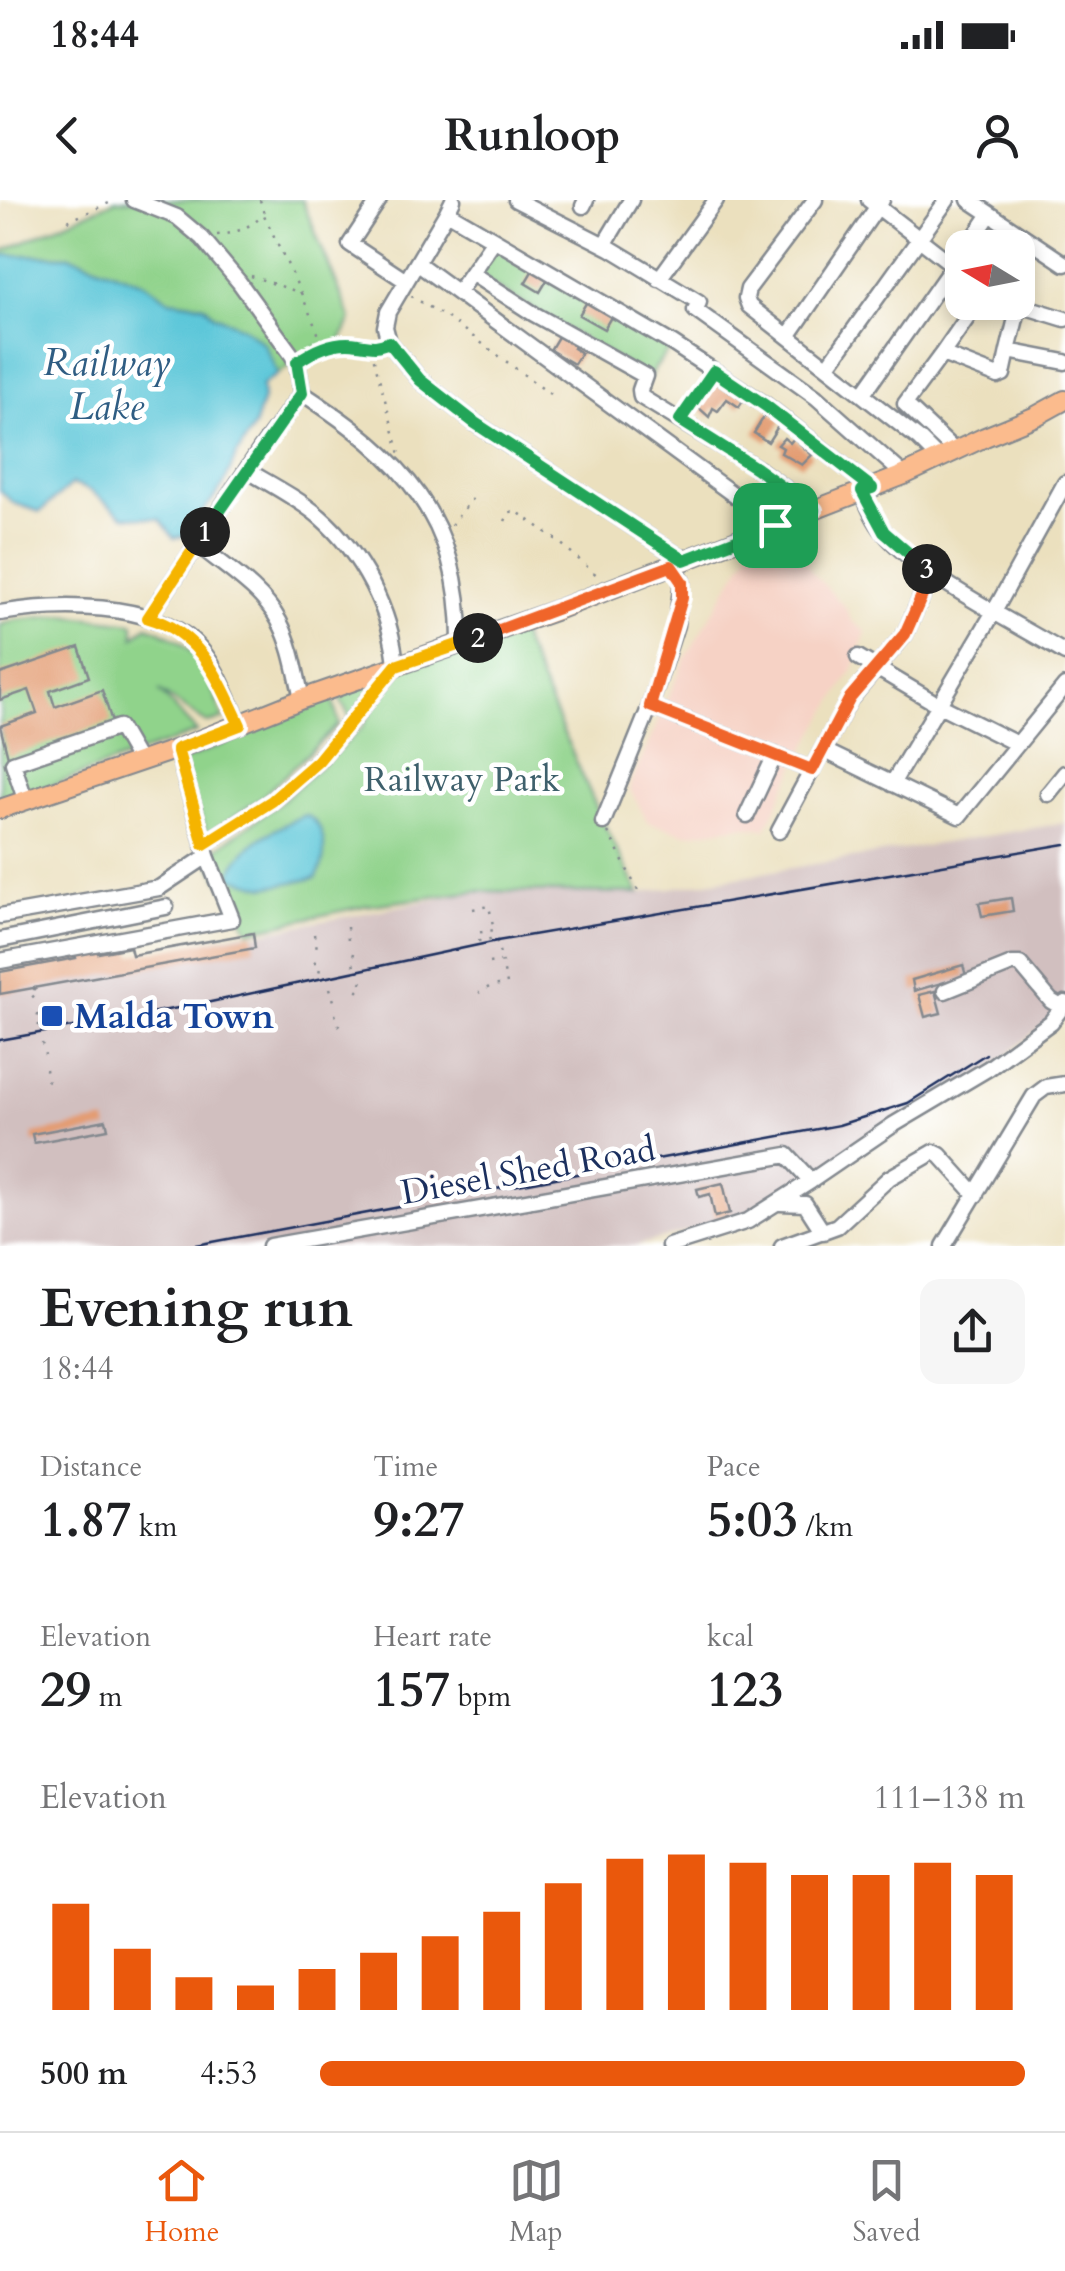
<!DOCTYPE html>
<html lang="en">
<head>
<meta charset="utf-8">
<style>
	body { margin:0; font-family:Cardo,serif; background:#f6f6f6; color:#202124; height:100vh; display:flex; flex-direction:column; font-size:38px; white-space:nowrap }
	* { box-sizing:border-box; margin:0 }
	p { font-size:32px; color:#757577 }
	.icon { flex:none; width:55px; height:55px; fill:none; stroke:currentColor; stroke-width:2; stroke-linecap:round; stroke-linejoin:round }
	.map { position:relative; height:1046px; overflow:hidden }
	.drawer { display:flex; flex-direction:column; background:#fff; flex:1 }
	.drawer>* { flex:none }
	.needle { width:65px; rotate:280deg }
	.fabs { position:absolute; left:945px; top:30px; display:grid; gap:20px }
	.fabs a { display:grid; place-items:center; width:90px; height:90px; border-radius:20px; background:#fff; box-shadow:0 5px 15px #0003; font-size:50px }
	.pin { position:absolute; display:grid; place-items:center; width:85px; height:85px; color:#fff; margin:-42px; border-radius:20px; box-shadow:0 5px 15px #0006 }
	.km { position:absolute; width:50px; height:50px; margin:-25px; border-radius:50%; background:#222; color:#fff; font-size:28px; line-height:50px; text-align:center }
	.round { display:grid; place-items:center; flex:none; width:105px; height:105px; border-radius:20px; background:#f6f6f6 }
	.overview { display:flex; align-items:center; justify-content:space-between; height:170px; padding:0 40px }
	h1 { font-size:55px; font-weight:700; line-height:75px }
	.stats { display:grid; grid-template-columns:repeat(3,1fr); gap:15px; height:170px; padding:10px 40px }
	.stats div { display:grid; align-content:center }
	.stats b { font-size:50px; font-weight:700 }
	.stats small { font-size:28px; font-weight:400 }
	.stats p { font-size:28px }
	.chart { height:280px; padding:20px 40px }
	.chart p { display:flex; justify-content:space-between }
	.chart svg { width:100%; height:180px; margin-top:10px; stroke:#ea580c; stroke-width:6 }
	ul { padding:0 40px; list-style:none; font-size:32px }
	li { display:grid; grid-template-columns:160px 120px 1fr; align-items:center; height:75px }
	li i { height:25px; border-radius:12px; background:#ea580c }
	.status { display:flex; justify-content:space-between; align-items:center; height:70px; padding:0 50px; background:#fff; direction:ltr }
	.status svg { height:28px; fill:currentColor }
	header { display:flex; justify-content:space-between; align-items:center; height:130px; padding:0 40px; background:#fff; font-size:45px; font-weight:700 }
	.tab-bar { display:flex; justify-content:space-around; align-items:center; height:140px; border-top:2px solid #e0e0e0; background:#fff; font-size:28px; color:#757577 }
	.tab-bar a { display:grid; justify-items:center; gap:5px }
	.tab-bar .active { color:#ea580c }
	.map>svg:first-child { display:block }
	.built { fill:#f6d2c5 }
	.industrial { fill:#d1bfbf }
	.green { fill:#90d38b; stroke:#568174; stroke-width:2.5 }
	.water { fill:#5dc7d9; stroke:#3c7b9c; stroke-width:2.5 }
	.building { fill:#e39c72 }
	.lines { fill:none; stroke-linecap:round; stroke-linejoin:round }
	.minor-casing { stroke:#83888e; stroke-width:19 }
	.major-casing { stroke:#83888e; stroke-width:22 }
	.path { stroke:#83888e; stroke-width:2.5; stroke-dasharray:2.5 8; stroke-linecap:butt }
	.minor { stroke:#fff; stroke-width:14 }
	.major { stroke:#fbbb8d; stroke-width:18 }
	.rail { stroke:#1b2f5e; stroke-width:2.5 }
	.split-1-casing { stroke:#fff; stroke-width:20 }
	.split-2-casing { stroke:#fff; stroke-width:20 }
	.split-3-casing { stroke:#fff; stroke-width:20 }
	.split-4-casing { stroke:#fff; stroke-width:20 }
	.split-1 { stroke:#22a559; stroke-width:12 }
	.split-2 { stroke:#f5b400; stroke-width:12 }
	.split-3 { stroke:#f0652b; stroke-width:12 }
	.split-4 { stroke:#22a559; stroke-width:12 }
	.transit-dot { fill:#1a4fb4; stroke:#fff; stroke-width:4 }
	.labels { text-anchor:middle; stroke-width:9; stroke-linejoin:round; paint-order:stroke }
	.park-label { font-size:35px; fill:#3e606c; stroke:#fff }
	.transit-label { font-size:35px; font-weight:bold; fill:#164399; stroke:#fff; text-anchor:start }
	.street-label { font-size:35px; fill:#1b2f5e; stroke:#fff }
	.water-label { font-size:38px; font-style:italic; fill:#2f5d83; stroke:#fff }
</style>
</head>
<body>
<div class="status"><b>18:44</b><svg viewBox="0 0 49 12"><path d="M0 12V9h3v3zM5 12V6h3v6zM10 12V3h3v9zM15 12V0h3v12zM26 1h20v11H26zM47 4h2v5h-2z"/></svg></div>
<header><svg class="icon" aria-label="back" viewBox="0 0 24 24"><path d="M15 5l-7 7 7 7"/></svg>Runloop<svg class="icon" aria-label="person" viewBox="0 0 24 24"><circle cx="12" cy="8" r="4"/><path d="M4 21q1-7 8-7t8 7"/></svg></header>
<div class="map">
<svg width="1065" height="1046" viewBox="0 0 1065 1046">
	<rect width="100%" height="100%" fill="#fff"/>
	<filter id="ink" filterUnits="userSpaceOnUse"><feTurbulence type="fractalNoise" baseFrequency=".01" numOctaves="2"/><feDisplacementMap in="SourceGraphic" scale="20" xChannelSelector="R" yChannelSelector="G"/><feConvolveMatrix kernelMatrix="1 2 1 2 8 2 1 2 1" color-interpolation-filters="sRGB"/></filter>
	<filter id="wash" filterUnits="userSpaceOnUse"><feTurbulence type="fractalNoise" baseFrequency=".0048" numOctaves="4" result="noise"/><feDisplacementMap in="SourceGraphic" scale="40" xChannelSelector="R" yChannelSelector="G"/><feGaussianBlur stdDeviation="2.25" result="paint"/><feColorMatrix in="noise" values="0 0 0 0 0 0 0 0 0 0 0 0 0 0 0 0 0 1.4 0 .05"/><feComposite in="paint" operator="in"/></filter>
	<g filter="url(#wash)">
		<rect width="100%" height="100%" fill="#ebe0be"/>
		<!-- built -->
		<path class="built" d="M762 330 792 342 813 373 846 408 851 420 866 432 853 469 798 561 766 629 743 626 686 634 648 622 629 588 686 457Z"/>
		<!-- industrial -->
		<path class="industrial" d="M1065 623V797L1062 809 968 888 787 997 732 1019 634 1046H0V787L244 732 250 735 478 691 640 693Z"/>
		<!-- green -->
		<path class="green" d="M116 0H302L351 119 339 145 316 148 278 174 264 144 244 128 214 115 204 105 170 100 142 82 70 56 0 55V52Z
			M494 41 673 144 648 178 472 73Z
			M63 415 134 423V437L147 426C198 442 207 471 223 519L207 523 159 491 197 532 0 604V425L16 420Z
			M516 425 603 622 639 693 478 691 364 706 249 731 206 656 277 605 361 529 391 475 353 523 334 488Z
			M332 497 339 524 261 598 208 635 178 563Z"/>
		<!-- water -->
		<path class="water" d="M0 55 70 56 142 82 170 100 204 105 214 115 244 128 264 144 278 174 262 185 263 199 254 227 236 256 223 286 184 336 174 338 160 319 124 316 89 290 72 284 40 312 13 303 0 290Z
			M305 615C328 624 328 659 316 678L265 687 231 677C235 647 280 626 305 615Z"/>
		<g id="blocks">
			<!-- building -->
			<path class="building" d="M534 68 549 77 540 92 525 83Z
				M589 98 614 112 604 129 579 115Z
				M562 130 578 140 573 148 581 153 574 164 550 150Z
				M714 174 746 196 739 207 727 199 718 211 713 208 709 217 698 207 701 201 698 199Z
				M768 210 782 220 768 242 754 233Z
				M784 238 790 243 794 238 812 255 802 265 781 253 783 248 778 245Z
				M79 447 89 477 50 491 55 507 102 490 112 522 8 557 0 526 37 513 29 490 0 500V474Z
				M1011 698 1013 711 982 716 979 703Z
				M253 733 255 748 0 794V772L76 758 75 754 97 750 98 753 130 747 132 755Z
				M963 765 966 776 914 791 912 780Z
				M935 791 941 813 925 817 919 795Z
				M106 920 108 929 34 943 32 934Z
				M723 983 730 1013 715 1017 710 994 699 997 697 989Z"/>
		</g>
	</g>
	<g filter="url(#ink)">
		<use href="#blocks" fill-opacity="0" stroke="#83888e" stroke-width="2.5"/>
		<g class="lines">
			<!-- minor casing -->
			<g class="minor-casing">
				<path id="minor" d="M134 0 177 17 202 38 239 82 297 162 302 193 260 250 148 418
					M379 0 350 44 406 81
					M453 0 447 12 673 144 767 206 872 288
					M516 0 610 48 699 102 695 110 816 197 904 275
					M815 0 748 89 746 98 749 106 919 239 939 259
					M869 0 962 72
					M969 0 1065 64
					M583 6 586 0
					M447 12 388 112 385 127 389 142 420 180 475 223 684 360
					M604 45 631 0
					M967 48 990 14
					M417 63 775 325
					M471 73 534 114 645 176 640 190 641 197 757 268 814 310
					M659 79 716 0
					M458 92 494 40
					M1010 102 1065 119
					M789 135 882 0
					M1008 151 1019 106
					M942 154 978 102
					M828 166 947 0
					M302 193C402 258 461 317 460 444
					M863 194 962 53
					M956 252 905 204 942 154 998 176 1003 174 1008 151 1065 162
					M862 291C868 305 874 320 884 332 918 375 1016 423 1065 453
					M197 344C225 367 262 389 279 421 292 445 296 473 302 499
					M0 413C57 403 150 401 195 443 216 463 228 499 240 525
					M858 457 937 504 1017 544
					M650 506 812 570
					M823 550 959 616 1065 486
					M892 584 995 410 1065 283
					M1048 594 1065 573
					M25 599 13 563 119 527 139 562
					M747 615 775 555
					M603 622 650 506 676 425 682 382 678 372 671 366
					M779 631 850 499 905 434 932 373
					M204 644 272 601 318 561 396 466C392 411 361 353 320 317 299 299 272 285 248 271
					M0 716 159 688 207 656
					M0 740 166 707
					M0 761 232 719 207 656 177 549
					M945 791 1012 764H1020L1051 801 1061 807
					M780 1003 805 1004 823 1032
					M270 1046 787 955 811 981 893 925 989 868 1051 822 1065 803
					M669 1046 748 1021 811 981
					M782 1046 837 1026 889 978 934 952 940 955 976 995
					M944 1046 1034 896 1046 887 1065 884"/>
			</g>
			<!-- major casing -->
			<g class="major-casing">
				<path id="major" d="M0 609 177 549 302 499 554 411 904 275 985 237 1036 216 1065 200"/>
			</g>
			<!-- path -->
			<path class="path" d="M260 0 264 14
				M68 21 116 0
				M217 35C236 34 249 27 264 15L301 93
				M251 76 301 93 324 147
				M411 96 449 119 550 194
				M371 149 400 254
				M306 155C323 144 353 139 371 149L379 146
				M687 210 708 180
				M505 321 510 312 516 311 557 340 600 378
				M451 325 475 295
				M608 632 639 693
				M473 709 489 706 494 730 476 733
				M347 727 348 741
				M314 734 317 748
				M478 741 496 738 507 784 491 786 479 793
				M354 753 352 761 356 769
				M314 761 320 767 319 774
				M489 763 500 761
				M362 781 357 790 362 795
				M35 788 30 793 38 802
				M330 788 334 801
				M38 814 37 822 41 829
				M335 814 340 828
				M42 843 45 855
				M46 869 48 884"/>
			<!-- minor -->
			<use href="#minor" class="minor"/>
			<!-- major -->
			<use href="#major" class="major"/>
			<!-- rail -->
			<path class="rail" d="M0 840 206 803 497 741 1065 644
				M191 1046 839 925 908 903 986 854"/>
		</g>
	</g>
	<g class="lines" filter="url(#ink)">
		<!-- split-1 casing -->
		<g class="split-1-casing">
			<path id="split-1" d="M205 332 302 193 297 162C314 150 336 140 358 144 372 146 375 148 389 142L420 180 475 223 684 360 775 325"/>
		</g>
		<!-- split-2 casing -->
		<g class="split-2-casing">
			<path id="split-2" d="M205 332 148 418C201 433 218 479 240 525L177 549 204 644 272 601 318 561 396 466 478 438"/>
		</g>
		<!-- split-3 casing -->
		<g class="split-3-casing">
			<path id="split-3" d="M478 438 671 366 682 382V398L650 506 812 570 850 498 905 434 932 373 927 369"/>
		</g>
		<!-- split-4 casing -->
		<g class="split-4-casing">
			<path id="split-4" d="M775 325 814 310 756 268 680 220 714 171 766 206 872 288 862 291 884 332 927 369"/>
		</g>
		<!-- split-1 -->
		<use href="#split-1" class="split-1"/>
		<!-- split-2 -->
		<use href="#split-2" class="split-2"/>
		<!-- split-3 -->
		<use href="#split-3" class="split-3"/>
		<!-- split-4 -->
		<use href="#split-4" class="split-4"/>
	</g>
	<!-- markers -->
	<rect class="transit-dot" x="40" y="804" width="24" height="24" rx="5"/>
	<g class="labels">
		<!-- park labels -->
		<g class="park-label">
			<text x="462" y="591">Railway Park</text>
		</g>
		<!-- transit labels -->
		<g class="transit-label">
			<text x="74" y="828">Malda Town</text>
		</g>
		<!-- street labels -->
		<g class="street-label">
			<text transform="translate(528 970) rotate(-10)" y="12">Diesel Shed Road</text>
		</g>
		<!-- water labels -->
		<g class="water-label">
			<text x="107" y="175">Railway<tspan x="107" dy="44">Lake</tspan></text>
		</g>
	</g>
</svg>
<div class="fabs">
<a><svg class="needle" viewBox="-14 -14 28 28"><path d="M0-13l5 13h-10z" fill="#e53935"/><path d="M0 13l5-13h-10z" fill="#757577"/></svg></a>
</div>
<div class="pin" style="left:775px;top:325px;background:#1e9e55"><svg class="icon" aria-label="arrive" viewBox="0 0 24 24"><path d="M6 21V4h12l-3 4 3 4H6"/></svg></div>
<b class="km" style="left:205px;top:332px">1</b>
<b class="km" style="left:478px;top:438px">2</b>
<b class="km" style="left:927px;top:369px">3</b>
</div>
<section class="drawer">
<div class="overview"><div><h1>Evening run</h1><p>18:44</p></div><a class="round"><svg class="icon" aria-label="share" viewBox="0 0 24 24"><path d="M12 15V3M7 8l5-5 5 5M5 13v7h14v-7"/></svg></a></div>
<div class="stats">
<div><p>Distance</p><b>1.87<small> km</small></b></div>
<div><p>Time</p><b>9:27</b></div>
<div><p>Pace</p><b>5:03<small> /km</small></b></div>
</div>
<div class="stats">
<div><p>Elevation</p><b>29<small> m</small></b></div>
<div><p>Heart rate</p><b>157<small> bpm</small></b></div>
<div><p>kcal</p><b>123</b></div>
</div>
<div class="chart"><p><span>Elevation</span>111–138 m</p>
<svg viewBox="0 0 160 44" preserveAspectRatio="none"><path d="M5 44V18M15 44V29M25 44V36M35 44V38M45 44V34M55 44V30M65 44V26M75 44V20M85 44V13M95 44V7M105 44V6M115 44V8M125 44V11M135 44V11M145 44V8M155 44V11"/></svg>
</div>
<ul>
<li><b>500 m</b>4:53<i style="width:100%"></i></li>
</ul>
</section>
<nav class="tab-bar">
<a class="active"><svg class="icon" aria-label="home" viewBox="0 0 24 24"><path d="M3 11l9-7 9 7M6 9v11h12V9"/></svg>Home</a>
<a><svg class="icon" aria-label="map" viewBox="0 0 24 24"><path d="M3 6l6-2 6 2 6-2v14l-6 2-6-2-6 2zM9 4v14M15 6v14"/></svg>Map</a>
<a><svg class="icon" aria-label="saved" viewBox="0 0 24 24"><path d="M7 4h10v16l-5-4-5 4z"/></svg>Saved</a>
</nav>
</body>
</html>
